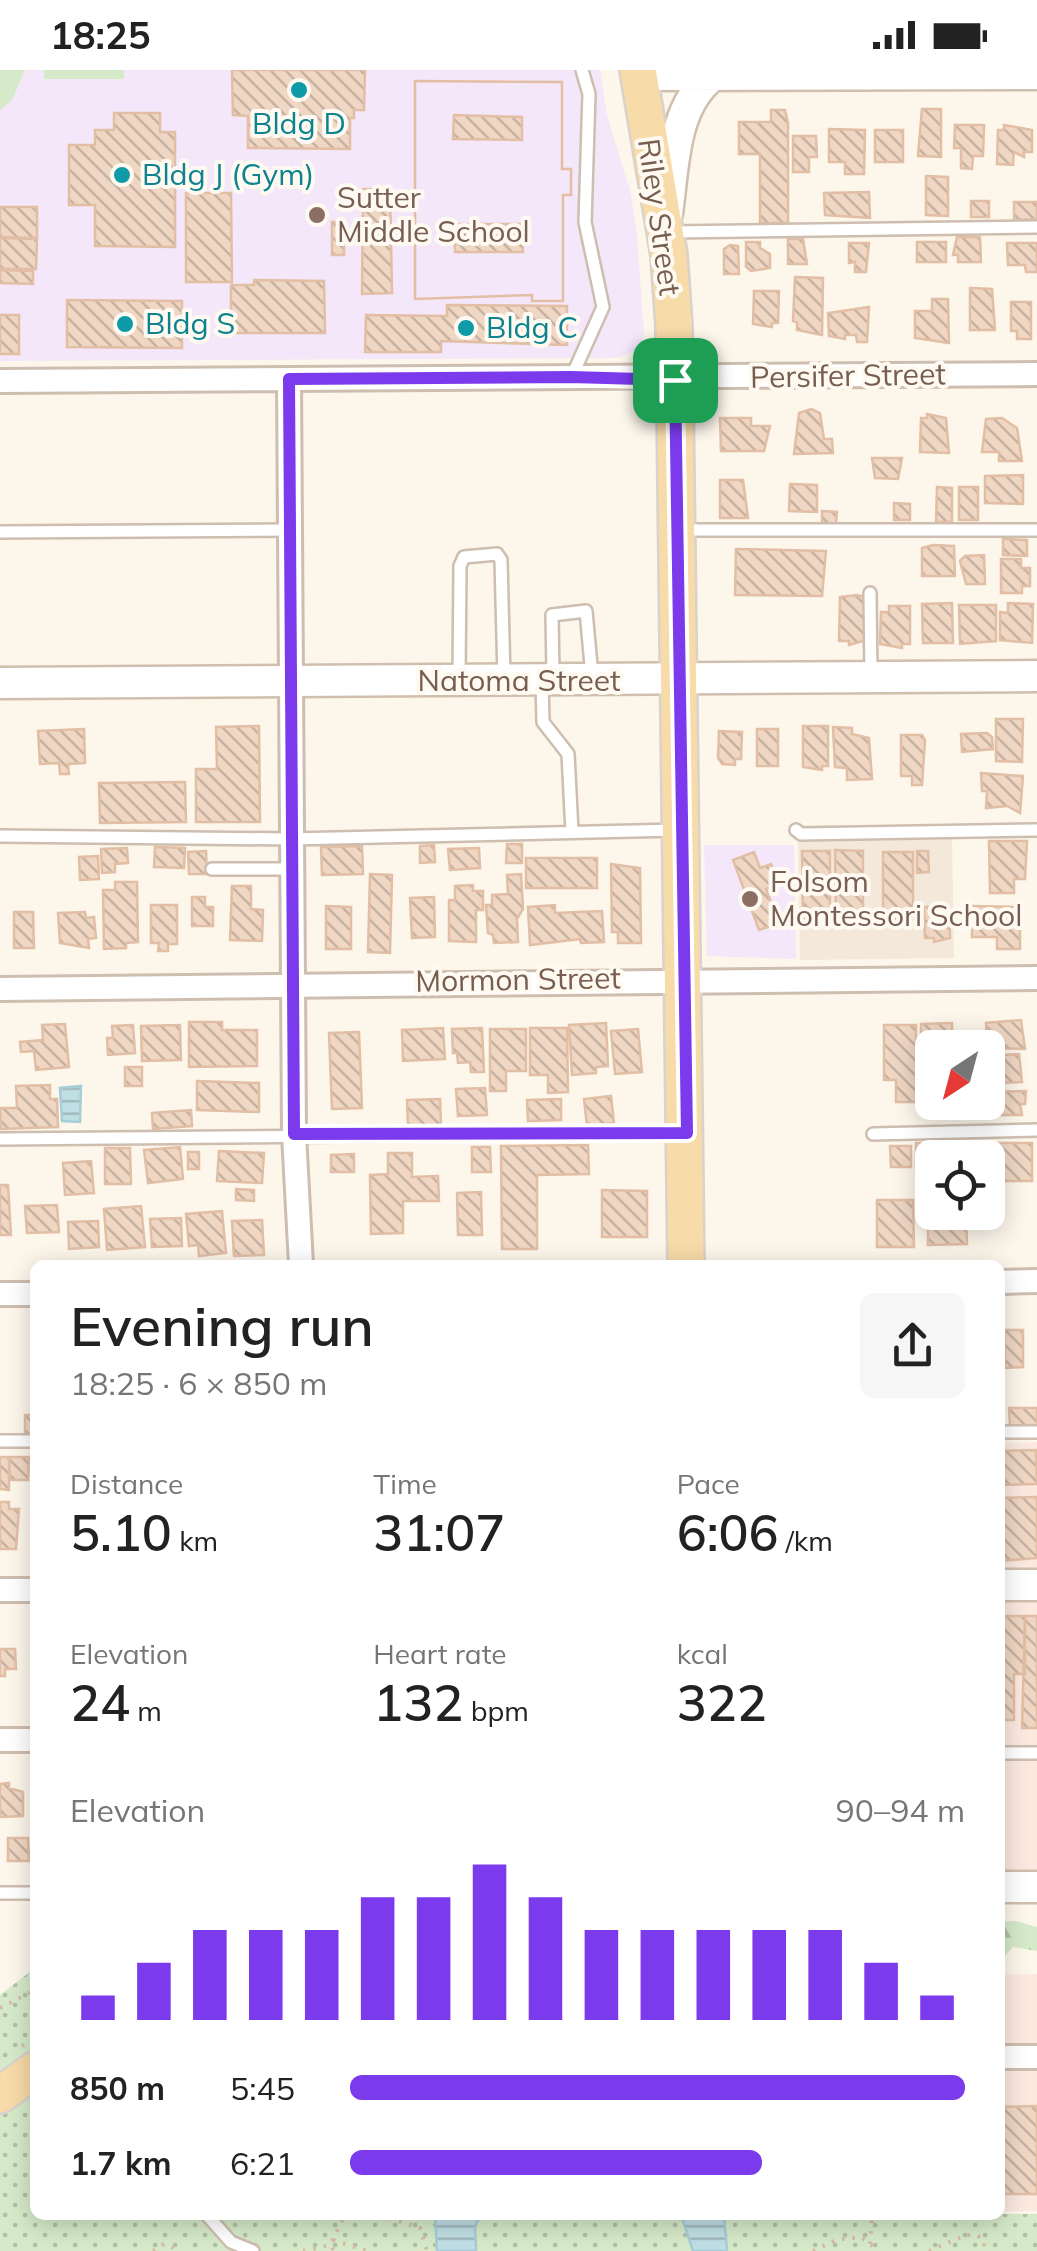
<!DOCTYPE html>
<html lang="en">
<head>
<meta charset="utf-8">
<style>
	body { margin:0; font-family:Mulish,sans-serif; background:#f6f6f6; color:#222; height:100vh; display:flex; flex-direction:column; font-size:38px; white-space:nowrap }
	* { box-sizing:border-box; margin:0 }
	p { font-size:32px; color:#767676 }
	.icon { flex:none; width:55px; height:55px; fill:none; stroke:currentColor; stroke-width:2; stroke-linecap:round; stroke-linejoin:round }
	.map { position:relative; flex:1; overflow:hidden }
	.panel { position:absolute; left:30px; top:1190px; width:975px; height:960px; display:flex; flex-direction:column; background:#fff; border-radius:15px; box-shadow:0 5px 25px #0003 }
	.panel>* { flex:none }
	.needle { width:65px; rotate:216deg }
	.fabs { position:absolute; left:915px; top:960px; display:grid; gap:20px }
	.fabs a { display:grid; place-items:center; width:90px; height:90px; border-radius:15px; background:#fff; box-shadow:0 5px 25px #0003; font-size:50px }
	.pin { position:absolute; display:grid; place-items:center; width:85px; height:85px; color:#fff; margin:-42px; border-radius:20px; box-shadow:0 5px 15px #0006 }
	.round { display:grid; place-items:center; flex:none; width:105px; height:105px; border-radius:15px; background:#f6f6f6 }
	.head { display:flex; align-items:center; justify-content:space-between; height:170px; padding:0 40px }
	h1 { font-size:55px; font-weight:600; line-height:75px }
	.stats { display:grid; grid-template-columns:repeat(3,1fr); gap:15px; height:170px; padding:10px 40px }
	.stats div { display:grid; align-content:center }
	.stats b { font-size:50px; font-weight:600 }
	.stats small { font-size:28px; font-weight:400 }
	.stats p { font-size:28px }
	.chart { height:280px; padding:20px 40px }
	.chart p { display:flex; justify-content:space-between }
	.chart svg { width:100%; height:180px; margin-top:10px; stroke:#7c3aed; stroke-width:6 }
	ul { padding:0 40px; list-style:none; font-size:32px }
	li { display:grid; grid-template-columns:160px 120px 1fr; align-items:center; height:75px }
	li i { height:25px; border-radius:12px; background:#7c3aed }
	.status { display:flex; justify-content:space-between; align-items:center; height:70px; padding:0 50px; background:#fff; direction:ltr }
	.status svg { height:28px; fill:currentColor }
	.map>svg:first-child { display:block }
	.residential { fill:#f3e8da }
	.commercial { fill:#fbe9e0 }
	.education { fill:#f3e7f9 }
	.forest { fill:url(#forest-firs) }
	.park { fill:url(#park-dots) }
	.pitch { fill:#d6eac9 }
	.water { fill:url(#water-rules); stroke:#a6ced7; stroke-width:2.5 }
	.building { fill:url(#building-back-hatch); stroke:#e2bea5; stroke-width:2.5; fill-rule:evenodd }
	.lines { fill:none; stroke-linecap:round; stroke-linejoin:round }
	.lane-casing { stroke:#cebeb0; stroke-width:16 }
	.street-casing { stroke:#cebeb0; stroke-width:28 }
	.secondary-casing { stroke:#d1bfae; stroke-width:35 }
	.primary-casing { stroke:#d9d2cd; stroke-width:40 }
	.path { stroke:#d6baa6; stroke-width:4; stroke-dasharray:2.5 8; stroke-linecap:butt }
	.lane { stroke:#fff; stroke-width:11 }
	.street { stroke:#fff; stroke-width:22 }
	.secondary { stroke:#fff; stroke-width:30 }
	.primary { stroke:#f7dba8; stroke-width:35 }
	.route-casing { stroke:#fff; stroke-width:20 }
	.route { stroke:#7c3aed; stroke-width:12 }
	.culture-dot { fill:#0f9aa8; stroke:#fefaf2; stroke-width:4 }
	.education-dot { fill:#8d6e63; stroke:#fefaf2; stroke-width:4 }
	.labels { text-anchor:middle; stroke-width:8; stroke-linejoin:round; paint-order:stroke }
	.culture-label { font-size:30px; fill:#0d838f; stroke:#fefaf2; text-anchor:start }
	.education-label { font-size:30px; fill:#785e54; stroke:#fefaf2; text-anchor:start }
	.street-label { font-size:30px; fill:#775e4e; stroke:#fefaf2 }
</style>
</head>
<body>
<div class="status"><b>18:25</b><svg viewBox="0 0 49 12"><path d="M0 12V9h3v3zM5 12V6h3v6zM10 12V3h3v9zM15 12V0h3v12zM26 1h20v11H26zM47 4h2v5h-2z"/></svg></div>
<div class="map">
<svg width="1037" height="2181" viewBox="0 0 1037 2181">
	<defs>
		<pattern id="forest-firs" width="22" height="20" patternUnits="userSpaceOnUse" patternTransform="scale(2.5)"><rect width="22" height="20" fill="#d6eac9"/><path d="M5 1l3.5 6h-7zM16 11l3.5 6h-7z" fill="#b2c1a5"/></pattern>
		<pattern id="park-dots" width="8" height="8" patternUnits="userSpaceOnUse" patternTransform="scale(2.5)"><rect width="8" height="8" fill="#d6eac9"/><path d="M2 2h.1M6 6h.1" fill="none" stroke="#b2c1a5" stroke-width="1.8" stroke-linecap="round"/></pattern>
		<pattern id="water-rules" width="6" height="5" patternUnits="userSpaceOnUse" patternTransform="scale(2.5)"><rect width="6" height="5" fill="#c0dfe5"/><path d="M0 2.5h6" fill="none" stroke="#a1b8bc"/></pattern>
		<pattern id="building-back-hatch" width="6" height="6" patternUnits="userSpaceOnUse" patternTransform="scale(2.5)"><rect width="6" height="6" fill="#f0d7c4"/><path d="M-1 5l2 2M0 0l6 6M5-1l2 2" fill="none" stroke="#c7b2a1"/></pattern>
	</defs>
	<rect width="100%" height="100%" fill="#fcf6eb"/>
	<!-- residential -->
	<path class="residential" d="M952 769 954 888 800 890 798 772Z"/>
	<!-- commercial -->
	<path class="commercial" d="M1037 1372V1506H1000V1373Z
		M1000 1531 1037 1532V1803L1000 1802Z
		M1037 1904V2141H1000V1905Z"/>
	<!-- education -->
	<path class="education" d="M0 0H600L607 45 631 124 637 165 644 265 638 280 616 288 0 291Z
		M704 775H794L796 889 707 886Z"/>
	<!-- forest -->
	<path class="forest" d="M1015 1851 1037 1857V1881L1013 1877 1000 1892V1852Z"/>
	<!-- park -->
	<path class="park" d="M35 1898V2145L1037 2144V2181H0V1925Z"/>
	<!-- pitch -->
	<path class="pitch" d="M0 0H25L12 30 0 40Z
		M44 0H124V9H44Z"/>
	<!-- water -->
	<path class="water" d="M81 1016 80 1052 62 1051 60 1018Z
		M435 2145H481L475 2156 476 2181H437Z
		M681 2145H724L727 2181H693Z"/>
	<!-- building -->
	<path class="building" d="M232 0H365L364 40H354V48H350V79L248 78V46L233 45Z
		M415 11 562 12V99H571V125H563V231H532V225L415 229ZM454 45 522 47V70L453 69ZM455 154H522L523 182H455Z
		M415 11 562 12V99H571V125H563V231H532V225L415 229Z
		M922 39H941V87L918 86Z
		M771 40H785L788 53V153H760V84H739V52H771Z
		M114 43H160V62H175V177L95 176V135H69V75H95V60H114Z
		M955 55H984L983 86H973L972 99 961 98V78H954Z
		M1004 55 1032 60V82H1024V87L1014 82 1013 95 997 94 998 60H1004Z
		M829 59 865 60 864 104H845V92H829Z
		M875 60H903V92H875Z
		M793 66H816L817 87H809V102H793Z
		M926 106 948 107V146L926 145Z
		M363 119 390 120 392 223 362 224Z
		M869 122 870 148 825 145 824 123Z
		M186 123H231L232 212H186Z
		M971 131H989V147H971Z
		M1014 132H1037V149L1014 150Z
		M0 137H37V168L0 167Z
		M332 152H344V185H332Z
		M957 167H980L981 192H958V185H953Z
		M0 168 37 169 36 199H0Z
		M788 169H803L807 194H788Z
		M746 172H760V178L770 184V198L751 201 746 197Z
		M917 172H946V192H917Z
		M849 173H869L866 202H855V192L849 193Z
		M1007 173H1037V202H1026L1025 195H1008Z
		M730 175 738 176 739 204H724V179Z
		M0 200 33 201V214L0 213Z
		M795 207 823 208 822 265 797 260V252L793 251Z
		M254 210 324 211 325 263H231V215H254Z
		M970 218 992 219 995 260H970Z
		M754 221H779L778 253H772V257L753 254Z
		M932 229H948L949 273 915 268V241H932Z
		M67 230 182 231V278L67 277Z
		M1011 232H1031V269H1017V261H1011Z
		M447 235 567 236V275L441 271V282H365L366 245 447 246Z
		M869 237 867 272H857L856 265H845V269L829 266 828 243Z
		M0 245H19V284H0Z
		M811 339 820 343 824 369H832L833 383 794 384 799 343Z
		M927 344 946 348 949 383 920 382 921 348H927Z
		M720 348H751V356H770L764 381H721Z
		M1002 348 1017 358 1022 391H999V382H982L986 349Z
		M872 388H902L898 409 875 408Z
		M1023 405V434L985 433V406Z
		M720 410H743L748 448H720Z
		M790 414 817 415V442L789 441Z
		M937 417 952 418V452H936Z
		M959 417H978V450H959Z
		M894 433 910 434V450H894Z
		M822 441 837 442 836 454 822 453Z
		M1003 469 1027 470V486L1003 485Z
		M933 475 954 476 955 506H922V478Z
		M736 479 826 481 822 526 735 525Z
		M984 485 985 514H966L960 491 965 486Z
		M1001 489H1021V498H1030V516H1022V523H1001Z
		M857 525 867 528 866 570 849 575V571H839L840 527Z
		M952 533 953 573H923L922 534Z
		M1008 533 1033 534 1032 573 1000 570V542L1008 543Z
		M959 535H996V571L960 574Z
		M889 536H910V574H902V578L880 574 881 542H889Z
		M996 649H1023L1022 692 996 691Z
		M259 656 260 752H196V699H217L216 657Z
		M803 656H828V696H822V700L803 697Z
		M833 657 852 658V664L869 668 872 709 847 710V698L835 697Z
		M84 659 85 693 68 694 69 704H60L59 693 40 694 38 661Z
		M757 659H778V696H757Z
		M719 661 742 662 741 689H735V695L722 694 718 688Z
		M987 663 992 667 993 679 962 682 961 664Z
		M901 665H922L925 670 922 715H912V706H901Z
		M981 703 1023 706 1020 743 1007 736 986 738 987 721H982Z
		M185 712 186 752 100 753 99 713Z
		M989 771H1027L1025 809H1014V823H990Z
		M507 774H522V793H506Z
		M434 775 435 792 420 793V776Z
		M362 776 363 804 322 805 321 777Z
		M155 777 185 778 184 798 154 797Z
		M127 778 128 793 115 794V802L102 803 101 779Z
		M479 778 480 798 450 800 448 779Z
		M835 780 863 781V850H836Z
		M206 781 207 804H189L188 782Z
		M802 781H830V850H803Z
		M917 781H928L929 802 917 803Z
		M754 782 760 798 771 794 778 814 766 819 779 853 759 860 733 790Z
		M883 782H913V850H883Z
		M98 786 99 809 80 810 79 787Z
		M526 788H597V818H526Z
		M611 794 640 798 641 873H618V862H612Z
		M370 804 392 805 390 883 368 882Z
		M521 804 523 839 517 849 518 872 494 873 493 865 488 863 486 835H492V825L508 824 507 805Z
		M115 812H137L138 872 126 873V878L104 879 103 820H115Z
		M473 815V821H483V840H476V872L449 871V830H455V816Z
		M232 816H251V839L263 840 262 871 230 870Z
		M192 827H205V837H213V856H192Z
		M434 827 435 867 412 868 410 828Z
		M151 835H177V874H168V881H158L159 873H151Z
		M555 835V843L602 841 604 872 581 873 580 869 530 875 528 837Z
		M326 836 351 837V879H326Z
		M949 836 950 868 934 872V868H925L924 837Z
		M972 836 1020 837V879H997V867H972Z
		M866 841H880V854L867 855Z
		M14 842H33L34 878H14Z
		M85 842 86 848 94 847 96 868 88 869 89 878 60 873 58 843Z
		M1021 950 1025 979 987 978 986 953Z
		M189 952H222V960H257V996L189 997Z
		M606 953 608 996 596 997V1003L572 1005 569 955Z
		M952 953V978H932V999L921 998V954Z
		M65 954 69 997 36 1000 34 981 21 982 20 972 43 970 42 955Z
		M133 955 135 983 108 985 107 968H113L112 956Z
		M180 955 181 990 142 991 141 956Z
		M884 955H916V1032H896V1010H884Z
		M443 958 445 989 403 991 402 960Z
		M482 958 484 1002H471L470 992 458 993 457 983H453L452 959Z
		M530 958H567L568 1022 548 1023V1005H530Z
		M490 959H526V1001H506V1021H490Z
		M638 959 642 1002 615 1004 611 961Z
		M359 962 362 1038 332 1039 329 963Z
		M957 967 979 968 980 978H957Z
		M1019 984 1022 1012 996 1013 995 991 988 992V986Z
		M125 997H142V1016H125Z
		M197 1011 259 1013V1042L197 1040Z
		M50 1015V1029H57L58 1057 1 1059 0 1038H17L16 1016Z
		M485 1018 487 1045 458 1046 456 1019Z
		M1026 1021 1025 1034H1020L1022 1045H970L968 1032H988V1022Z
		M611 1026 614 1053 587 1056 584 1029Z
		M440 1029 441 1056 408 1057 407 1030Z
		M561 1029V1050L528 1051 527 1030Z
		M191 1040 192 1056 153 1059 152 1043Z
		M916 1073H952L953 1088H932V1098H916Z
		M989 1073H1032V1111H989Z
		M588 1075 589 1104 537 1105V1179H502L501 1076Z
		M890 1076H911V1097H891Z
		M180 1077 183 1109 148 1113 144 1080Z
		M472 1077H490L491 1102H472Z
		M105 1078H130L131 1114H105Z
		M219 1081 264 1083 262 1113 217 1111Z
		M188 1082H199V1099H188Z
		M388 1083H412V1107L438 1106 439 1131H403V1163L371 1164 370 1105 388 1104Z
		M354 1084V1102H331V1085Z
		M91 1091 94 1123 65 1125 63 1093Z
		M928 1114H932V1142H966L967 1174 928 1175Z
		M0 1115H8L11 1165H0Z
		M236 1119 254 1120V1131L236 1130Z
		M602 1120 647 1121V1167H602Z
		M481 1122 482 1165H458L457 1123Z
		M877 1130H913L914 1177H877Z
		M57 1135 59 1162 27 1163 25 1136Z
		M141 1136 145 1177 107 1180 104 1139Z
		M222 1141 226 1183 199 1186 198 1175 189 1176 186 1144Z
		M181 1148 182 1176 152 1177 150 1149Z
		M262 1150 264 1185 234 1186 232 1151Z
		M98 1151 99 1177 69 1179 68 1152Z
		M1004 1260H1023V1297L1005 1298Z
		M1009 1338H1037V1356L1010 1357Z
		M25 1345H35V1364H25Z
		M1036 1380 1037 1414 1000 1415V1381Z
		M0 1387H9V1420L0 1419Z
		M9 1387H29L28 1410H10Z
		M1037 1427V1488L1000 1491V1428Z
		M0 1432H9V1439H19L16 1479H0Z
		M1000 1546H1003V1656H1000Z
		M1003 1546H1025V1604H1014V1650H1003Z
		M1025 1546H1037V1658H1022Z
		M0 1579H15L16 1599H5V1606H0Z
		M9 1713V1718L23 1722V1746L0 1747V1714Z
		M8 1768H28L29 1791H8Z
		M1037 2036V2124H1000V2037Z"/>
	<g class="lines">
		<!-- lane casing -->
		<g class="lane-casing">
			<path id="lane" d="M670 162 1037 157
				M572 306 603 237 585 152 589 24 582 0
				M682 460H1037
				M0 462 290 460
				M870 523 871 607
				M553 605 552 545 586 541 592 606
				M459 606 460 496 464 487 497 484 501 490 504 609
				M542 610 543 652 568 684 572 762
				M796 760 801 764 1037 760
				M0 766 291 769 676 760
				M212 799H292
				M873 1064 1037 1060
				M0 1069 681 1063
				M1000 1362H1037
				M0 1371H35
				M1000 1683H1037
				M0 1823H35
				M207 2145 231 2172 253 2181"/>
		</g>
		<!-- street casing -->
		<g class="street-casing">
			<path id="street" d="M289 309 294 1064 301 1195
				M0 311 1037 304
				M0 919 1037 908
				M1000 1212 1037 1211
				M0 1224H35
				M0 1520H35
				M0 1670H35
				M1000 1987H1037"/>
		</g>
		<!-- secondary casing -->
		<g class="secondary-casing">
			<path id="secondary" d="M638 5 1037 4
				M667 143C674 96 672 37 713 5
				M0 613 1037 606
				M1000 1515H1037
				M1000 1817H1037"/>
		</g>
		<!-- primary casing -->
		<g class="primary-casing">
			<path id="primary" d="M638 0 669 185 674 256 686 1195
				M0 2025 35 2000"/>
		</g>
		<!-- path -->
		<path class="path" d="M0 1938 35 1920
			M22 1976 35 1967
			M379 2145 420 2158 427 2181
			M333 2170 367 2181
			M332 2171 345 2145
			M870 2174 872 2145
			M153 2181 164 2174 181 2181
			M303 2181 331 2175 334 2181
			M813 2181 836 2170 861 2167 879 2181
			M929 2181 966 2165H977L984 2171V2181"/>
		<!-- lane -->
		<use href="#lane" class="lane"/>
		<!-- street -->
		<use href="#street" class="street"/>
		<!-- secondary -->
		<use href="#secondary" class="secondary"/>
		<!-- primary -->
		<use href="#primary" class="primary"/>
	</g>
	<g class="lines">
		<!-- route casing -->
		<g class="route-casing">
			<path id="route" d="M571 307 675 310 687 1063 294 1064 289 309Z"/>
		</g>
		<!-- route -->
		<use href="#route" class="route"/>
	</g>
	<!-- markers -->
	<g class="culture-dot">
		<circle cx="299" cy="20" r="10"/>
		<circle cx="122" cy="105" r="10"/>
		<circle cx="125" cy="254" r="10"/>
		<circle cx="466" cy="258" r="10"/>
	</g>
	<g class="education-dot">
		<circle cx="317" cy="145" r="10"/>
		<circle cx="750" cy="829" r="10"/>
	</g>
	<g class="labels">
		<!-- culture labels -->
		<g class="culture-label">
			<text x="299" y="64" text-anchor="middle">Bldg D</text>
			<text x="142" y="115">Bldg J (Gym)</text>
			<text x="145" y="264">Bldg S</text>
			<text x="486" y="268">Bldg C</text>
		</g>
		<!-- education labels -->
		<g class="education-label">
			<text x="337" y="138">Sutter<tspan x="337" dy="34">Middle School</tspan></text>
			<text x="770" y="822">Folsom<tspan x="770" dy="34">Montessori School</tspan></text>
		</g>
		<!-- street labels -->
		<g class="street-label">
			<text transform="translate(659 147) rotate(82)" y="10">Riley Street</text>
			<text transform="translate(848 306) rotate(-1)" y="10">Persifer Street</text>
			<text x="519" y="621">Natoma Street</text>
			<text transform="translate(518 910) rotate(-1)" y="10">Mormon Street</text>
		</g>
	</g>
</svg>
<div class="fabs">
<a><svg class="needle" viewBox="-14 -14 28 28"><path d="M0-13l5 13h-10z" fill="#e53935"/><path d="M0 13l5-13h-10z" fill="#767676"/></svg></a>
<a><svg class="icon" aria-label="locate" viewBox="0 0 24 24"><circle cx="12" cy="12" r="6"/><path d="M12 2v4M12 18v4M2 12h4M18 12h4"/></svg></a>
</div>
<div class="pin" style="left:675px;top:310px;background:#1e9e55"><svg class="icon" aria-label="arrive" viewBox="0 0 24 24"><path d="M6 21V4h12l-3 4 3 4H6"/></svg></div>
<section class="panel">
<div class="head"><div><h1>Evening run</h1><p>18:25 · 6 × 850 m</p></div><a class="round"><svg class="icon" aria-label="share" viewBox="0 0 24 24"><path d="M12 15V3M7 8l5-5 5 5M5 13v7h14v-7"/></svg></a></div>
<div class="stats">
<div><p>Distance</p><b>5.10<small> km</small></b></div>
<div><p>Time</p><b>31:07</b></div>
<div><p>Pace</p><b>6:06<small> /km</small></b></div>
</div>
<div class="stats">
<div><p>Elevation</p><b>24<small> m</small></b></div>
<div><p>Heart rate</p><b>132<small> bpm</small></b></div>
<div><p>kcal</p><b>322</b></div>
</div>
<div class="chart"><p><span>Elevation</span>90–94 m</p>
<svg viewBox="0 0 160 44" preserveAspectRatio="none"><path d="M5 44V38M15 44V30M25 44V22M35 44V22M45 44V22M55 44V14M65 44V14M75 44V6M85 44V14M95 44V22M105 44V22M115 44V22M125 44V22M135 44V22M145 44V30M155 44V38"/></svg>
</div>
<ul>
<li><b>850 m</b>5:45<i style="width:100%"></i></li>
<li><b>1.7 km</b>6:21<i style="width:67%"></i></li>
</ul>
</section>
</div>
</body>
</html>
